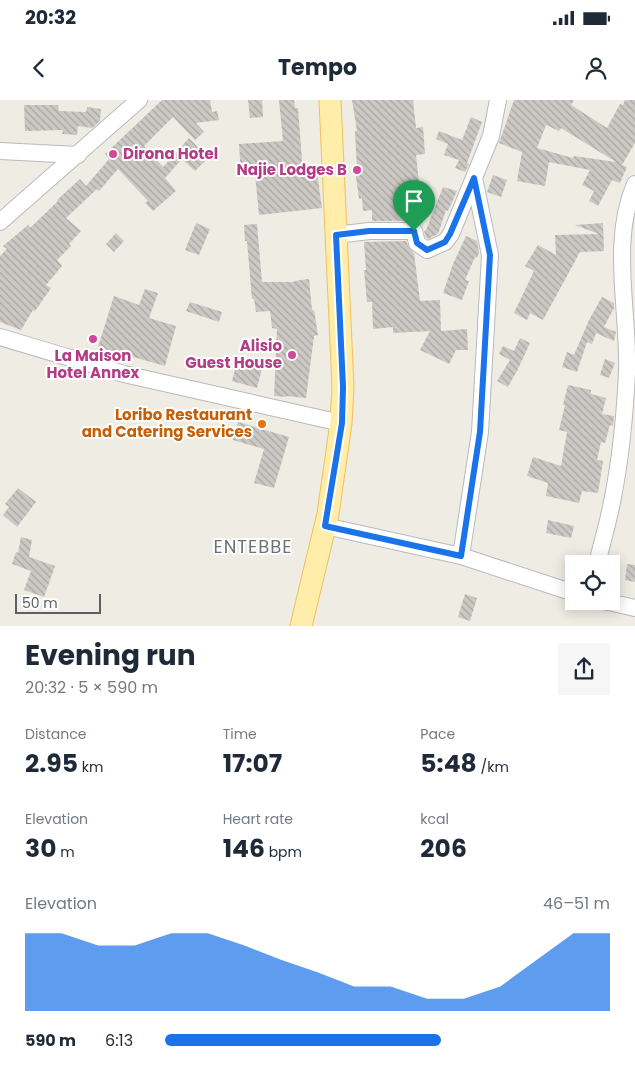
<!DOCTYPE html>
<html lang="en">
<head>
<meta charset="utf-8">
<style>
	body { margin:0; font-family:Poppins,sans-serif; background:#f6f6f7; color:#1f2937; height:100vh; display:flex; flex-direction:column; font-size:19px; white-space:nowrap }
	* { box-sizing:border-box; margin:0 }
	p { font-size:16px; color:#747a83 }
	.icon { flex:none; width:28px; height:28px; fill:none; stroke:currentColor; stroke-width:2; stroke-linecap:round; stroke-linejoin:round }
	.map { position:relative; height:526px; overflow:hidden }
	.details { display:flex; flex-direction:column; background:#fff; flex:1 }
	.details>* { flex:none }
	.buttons { position:absolute; left:565px; top:455px; display:grid; gap:10px }
	.buttons a { display:grid; place-items:center; width:55px; height:55px; border-radius:0px; background:#fff; box-shadow:0 2px 12px #0003; font-size:25px }
	.scale { position:absolute; left:15px; bottom:12px; width:86px; box-sizing:border-box; padding-left:5px; border:2px solid #5c6065; border-top:0; font-size:14px; line-height:18px; white-space:nowrap; color:#5c6065; -webkit-text-stroke:4px #fff; paint-order:stroke }
	.pin { position:absolute; display:grid; place-items:center; width:42px; height:42px; color:#fff; margin:-51px -21px; border-radius:50% 50% 50% 0; rotate:-45deg; box-shadow:0 0 5px #0007 }
	.pin .icon { rotate:45deg }
	.round { display:grid; place-items:center; flex:none; width:52px; height:52px; border-radius:0px; background:#f6f6f7 }
	.head { display:flex; align-items:center; justify-content:space-between; height:85px; padding:0 25px }
	h1 { font-size:28px; font-weight:700; line-height:38px }
	.metrics { display:grid; grid-template-columns:repeat(3,1fr); gap:8px; height:85px; padding:5px 25px }
	.metrics div { display:grid; align-content:center }
	.metrics b { font-size:25px; font-weight:700 }
	.metrics small { font-size:14px; font-weight:400 }
	.metrics p { font-size:14px }
	.chart { height:140px; padding:10px 25px }
	.chart p { display:flex; justify-content:space-between }
	.chart svg { width:100%; height:90px; margin-top:5px; fill:#1a73e8; opacity:.7 }
	ul { padding:0 25px; list-style:none; font-size:16px }
	li { display:grid; grid-template-columns:80px 60px 1fr; align-items:center; height:38px }
	li i { height:12px; border-radius:6px; background:#1a73e8 }
	.status { display:flex; justify-content:space-between; align-items:center; height:35px; padding:0 25px; background:#fff; direction:ltr }
	.status svg { height:14px; fill:currentColor }
	header { display:flex; justify-content:space-between; align-items:center; height:65px; padding:0 25px; background:#fff; font-size:22px; font-weight:700 }
	.map>svg:first-child { display:block }
	.building { fill:url(#building-back-hatch); fill-rule:evenodd }
	.lines { fill:none; stroke-linecap:round; stroke-linejoin:round }
	.minor-casing { stroke:#b7babe; stroke-width:18 }
	.major-casing { stroke:#f2c05a; stroke-width:23 }
	.minor { stroke:#fff; stroke-width:16 }
	.major { stroke:#ffeda9; stroke-width:21 }
	.route-casing { stroke:#fff; stroke-width:10 }
	.route { stroke:#1a73e8; stroke-width:6 }
	.hotel-dot { fill:#d1479c; stroke:#fff; stroke-width:2 }
	.food-dot { fill:#e8710a; stroke:#fff; stroke-width:2 }
	.labels { text-anchor:middle; stroke-width:4; stroke-linejoin:round; paint-order:stroke }
	.hotel-label { font-size:15px; font-weight:bold; fill:#b23c85; stroke:#fff; text-anchor:end }
	.food-label { font-size:15px; font-weight:bold; fill:#c56008; stroke:#fff; text-anchor:end }
	.quarter-label { font-size:18px; letter-spacing:1px; fill:#6d7277; stroke:#fff }
</style>
</head>
<body>
<div class="status"><b>20:32</b><svg viewBox="0 0 49 12"><path d="M0 12V9h3v3zM5 12V6h3v6zM10 12V3h3v9zM15 12V0h3v12zM26 1h20v11H26zM47 4h2v5h-2z"/></svg></div>
<header><svg class="icon" aria-label="back" viewBox="0 0 24 24"><path d="M15 5l-7 7 7 7"/></svg>Tempo<svg class="icon" aria-label="person" viewBox="0 0 24 24"><circle cx="12" cy="8" r="4"/><path d="M4 21q1-7 8-7t8 7"/></svg></header>
<div class="map">
<svg width="635" height="526" viewBox="0 0 635 526">
	<defs>
		<pattern id="building-back-hatch" width="6" height="6" patternUnits="userSpaceOnUse" patternTransform="scale(1.25)"><rect width="6" height="6" fill="#ccc8c3"/><path d="M-1 5l2 2M0 0l6 6M5-1l2 2" fill="none" stroke="#a9a6a2"/></pattern>
	</defs>
	<rect width="100%" height="100%" fill="#efece4"/>
	<!-- building -->
	<path class="building" d="M162 0H210L212 12 217 11 219 20 196 23 204 32 195 40 173 17 144 46 163 67 189 38 208 58 195 71 182 59 165 78 176 91 153 111 145 103 148 101 118 69 99 91 97 89 66 118 81 131 69 144 71 146 57 160 62 166 46 185 51 188 35 211 33 210 21 230 0 222V156L7 149 3 146 28 125 30 128 58 101 57 100 80 79 86 86 109 59 105 54Z
		M248 0H262L263 17 250 18Z
		M279 0H294L295 8H298L303 73 317 72 322 108 259 115 255 74 241 75 239 44 283 41Z
		M352 0H413L416 28 423 27 425 54 416 55 420 92 402 94 403 117H407L408 121H372V110L363 111 362 98 359 99 355 69H357L355 31H357Z
		M514 0H574L571 5 607 28 620 4 623 5 625 0H635V43L622 65 627 67 620 83 612 80 598 106 589 101 594 91 582 85 590 70 549 62 545 86 517 81 522 52 499 43ZM546 25 559 31 561 28 616 62 574 56 573 58 537 48Z
		M24 5H58L59 11 86 12 87 7 101 9 100 21 92 28 78 26 77 35 62 34 63 30 25 31Z
		M471 17 482 22 467 63 469 64 465 72 455 68 459 60 444 55 448 44 436 39 439 31 462 40Z
		M493 75 507 80 501 97 487 92Z
		M443 87 457 91 448 111 446 110 438 134 428 139 426 137 424 131 426 130Z
		M196 123 210 129 199 155 185 150Z
		M603 123 604 151 580 152 543 220 530 213 527 220 514 213 534 171 525 166 538 145 556 155 555 135 599 134 575 125Z
		M257 124 262 182H294V181L309 179 312 210H314L318 235 314 236 306 298 287 296V297L274 296 277 229 272 228 270 211 256 212 254 199H252L247 141H245L244 125Z
		M116 133 124 141 114 152 106 144Z
		M466 136 477 141 479 152 477 158 475 157 465 180 469 181 462 200 443 193 453 164Z
		M406 141 408 146 414 153 420 201 440 200 441 231 467 229 468 250H456L449 264 420 250 430 231 393 233V227L373 229 372 202H367L364 170H366L364 142Z
		M145 189 158 193 149 218 176 226 165 266 98 247 114 196 139 205Z
		M602 197 614 203V208L604 227 616 232 614 241 596 233 592 244 587 242 577 272 562 267 567 252 574 255 589 220Z
		M190 202 222 212 219 222 186 211Z
		M520 238 530 243 517 271 508 287 497 281 510 260 499 254 503 246 514 251Z
		M605 259 615 263 609 278 600 275Z
		M237 262 262 268 257 288 232 281Z
		M568 285 591 290V294L606 298 602 314 614 316 613 326 610 325 605 343 601 342 597 360 603 361 598 393 582 391 579 403 546 396 548 383 527 376 533 357 561 366 567 332 559 330 565 305H563Z
		M238 322 289 337 274 388 254 383 264 349 233 340Z
		M18 388 36 402 17 427 3 415 9 407 5 404Z
		M548 420 574 426 571 438 546 433Z
		M21 437 32 440 29 457 55 466 44 497 24 490 31 471 12 464 16 452 18 453Z
		M627 464 635 465V482L625 480Z
		M465 494 477 498 470 521 458 517Z"/>
	<g class="lines">
		<!-- minor casing -->
		<g class="minor-casing">
			<path id="minor" d="M0 51 78 55
				M0 122 139 0
				M336 135 369 131H414L417 143 427 150 445 142 451 134 491 36 498 0
				M0 237 124 274 341 323
				M325 426 461 456 574 493
				M461 456 480 332 490 155 474 78
				M597 464C602 442 609 420 613 397 621 356 625 314 627 272 629 210 610 142 635 84
				M604 501 635 508"/>
		</g>
		<!-- major casing -->
		<g class="major-casing">
			<path id="major" d="M301 526 328 414 341 323 343 287 330 0"/>
		</g>
		<!-- minor -->
		<use href="#minor" class="minor"/>
		<!-- major -->
		<use href="#major" class="major"/>
	</g>
	<g class="lines">
		<!-- route casing -->
		<g class="route-casing">
			<path id="route" d="M474 78 490 155 480 332 461 456 325 426 342 323 343 287 336 135 369 131H414L417 143 427 150 445 142 450 134Z"/>
		</g>
		<!-- route -->
		<use href="#route" class="route"/>
	</g>
	<!-- markers -->
	<g class="hotel-dot">
		<circle cx="113" cy="54" r="5"/>
		<circle cx="357" cy="70" r="5"/>
		<circle cx="93" cy="239" r="5"/>
		<circle cx="292" cy="255" r="5"/>
	</g>
	<circle class="food-dot" cx="262" cy="324" r="5"/>
	<g class="labels">
		<!-- hotel labels -->
		<g class="hotel-label">
			<text x="123" y="59" text-anchor="start">Dirona Hotel</text>
			<text x="347" y="75">Najie Lodges B</text>
			<text x="282" y="251">Alisio<tspan x="282" dy="17">Guest House</tspan></text>
			<text x="93" y="261" text-anchor="middle">La Maison<tspan x="93" dy="17">Hotel Annex</tspan></text>
		</g>
		<!-- food labels -->
		<g class="food-label">
			<text x="252" y="320">Loribo Restaurant<tspan x="252" dy="17">and Catering Services</tspan></text>
		</g>
		<!-- quarter labels -->
		<g class="quarter-label">
			<text x="253" y="453">ENTEBBE</text>
		</g>
	</g>
</svg>
<div class="buttons">
<a><svg class="icon" aria-label="locate" viewBox="0 0 24 24"><circle cx="12" cy="12" r="6"/><path d="M12 2v4M12 18v4M2 12h4M18 12h4"/></svg></a>
</div>
<div class="scale">50 m</div>
<div class="pin" style="left:414px;top:131px;background:#1e9e55"><svg class="icon" aria-label="arrive" viewBox="0 0 24 24"><path d="M6 21V4h12l-3 4 3 4H6"/></svg></div>
</div>
<section class="details">
<div class="head"><div><h1>Evening run</h1><p>20:32 · 5 × 590 m</p></div><a class="round"><svg class="icon" aria-label="share" viewBox="0 0 24 24"><path d="M12 15V3M7 8l5-5 5 5M5 13v7h14v-7"/></svg></a></div>
<div class="metrics">
<div><p>Distance</p><b>2.95<small> km</small></b></div>
<div><p>Time</p><b>17:07</b></div>
<div><p>Pace</p><b>5:48<small> /km</small></b></div>
</div>
<div class="metrics">
<div><p>Elevation</p><b>30<small> m</small></b></div>
<div><p>Heart rate</p><b>146<small> bpm</small></b></div>
<div><p>kcal</p><b>206</b></div>
</div>
<div class="chart"><p><span>Elevation</span>46–51 m</p>
<svg viewBox="0 0 160 44" preserveAspectRatio="none"><path d="M0 44V6L10 6L20 12L30 12L40 6L50 6L60 12L70 19L80 25L90 32L100 32L110 38L120 38L130 32L140 19L150 6L160 6V44z"/></svg>
</div>
<ul>
<li><b>590 m</b>6:13<i style="width:62%"></i></li>
</ul>
</section>
</body>
</html>
